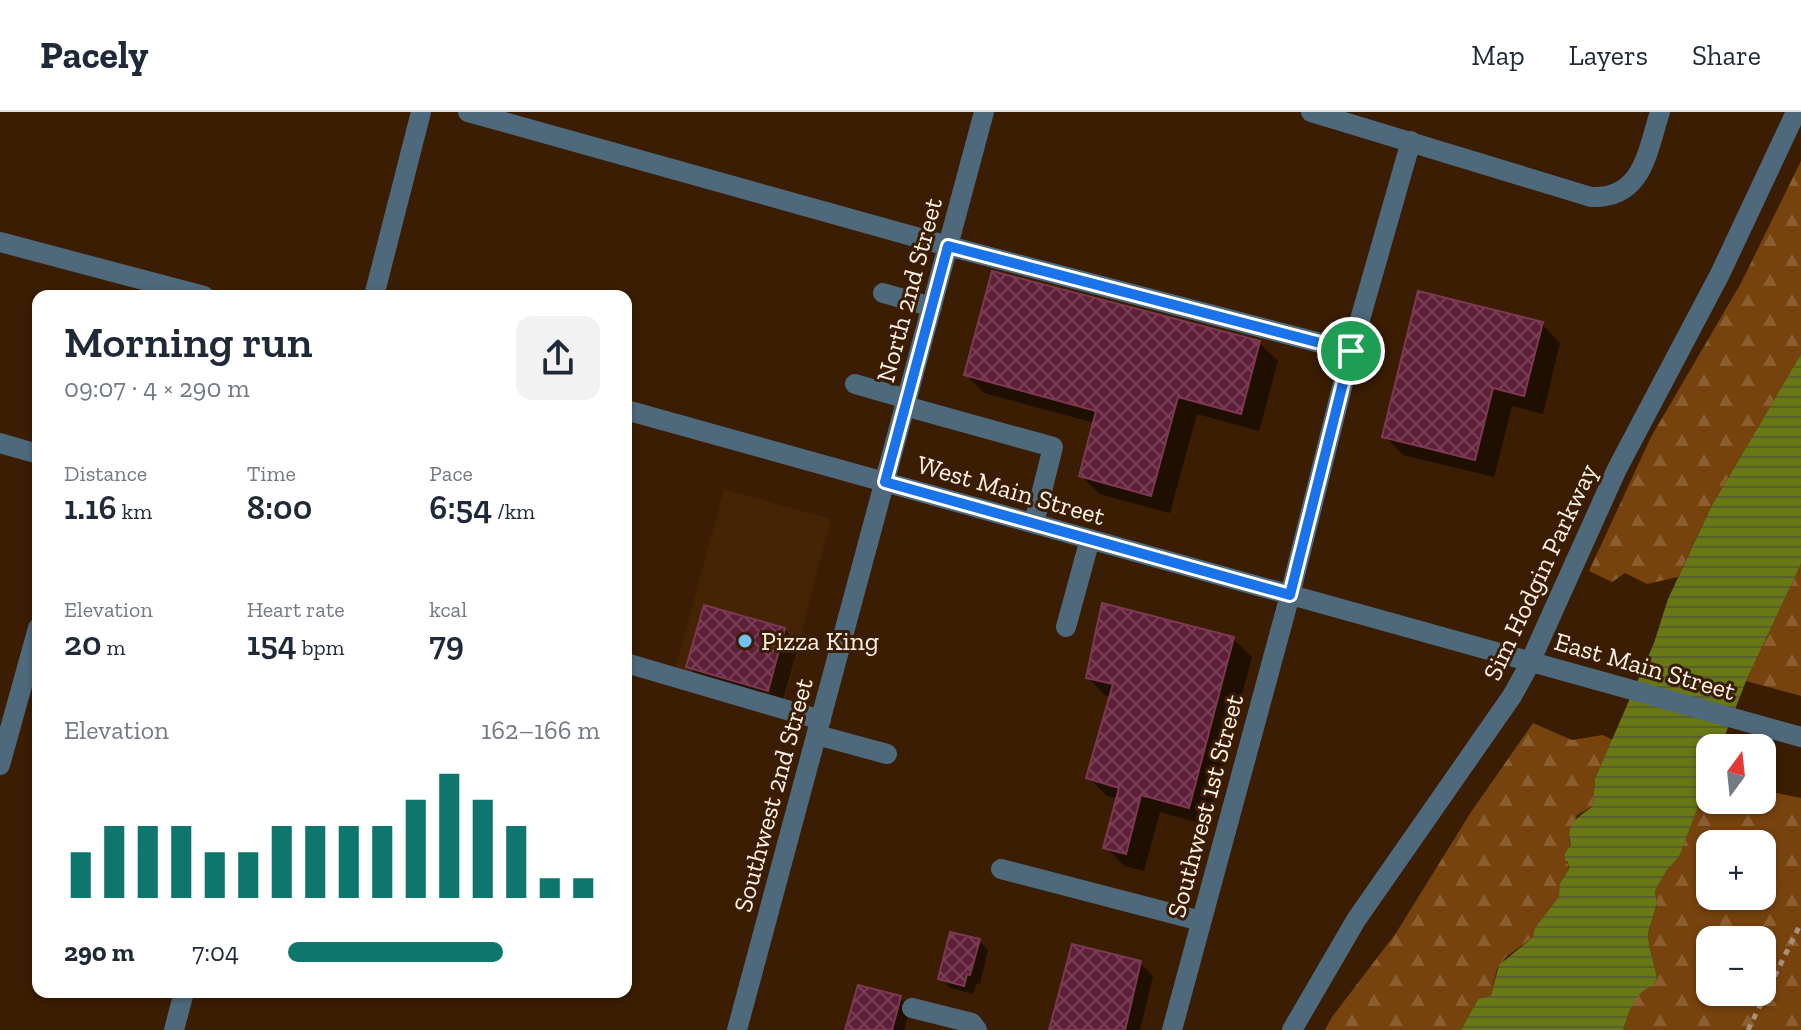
<!DOCTYPE html>
<html lang="en">
<head>
<meta charset="utf-8">
<style>
	body { margin:0; font-family:"Zilla Slab",serif; background:#f2f2f3; color:#1f2937; height:100vh; display:flex; flex-direction:column; font-size:30px; white-space:nowrap }
	* { box-sizing:border-box; margin:0 }
	p { font-size:26px; color:#747a83 }
	.icon { flex:none; width:44px; height:44px; fill:none; stroke:currentColor; stroke-width:2; stroke-linecap:round; stroke-linejoin:round }
	.map { position:relative; flex:1; overflow:hidden }
	.panel { position:absolute; left:32px; top:178px; width:600px; height:708px; display:flex; flex-direction:column; background:#fff; border-radius:16px; box-shadow:0 2px 6px #0004 }
	.panel>* { flex:none }
	.needle { width:52px; rotate:15deg }
	.fabs { position:absolute; left:1696px; top:622px; display:grid; gap:16px }
	.fabs a { display:grid; place-items:center; width:80px; height:80px; border-radius:16px; background:#fff; box-shadow:0 2px 6px #0004; font-size:40px }
	.pin { position:absolute; display:grid; place-items:center; width:68px; height:68px; color:#fff; margin:-34px; border:4px solid #fff; border-radius:50%; box-shadow:0 2px 8px #0007 }
	.round { display:grid; place-items:center; flex:none; width:84px; height:84px; border-radius:16px; background:#f2f2f3 }
	.head { display:flex; align-items:center; justify-content:space-between; height:136px; padding:0 32px }
	h1 { font-size:44px; font-weight:600; line-height:60px }
	.figures { display:grid; grid-template-columns:repeat(3,1fr); gap:12px; height:136px; padding:8px 32px }
	.figures div { display:grid; align-content:center }
	.figures b { font-size:34px; font-weight:600 }
	.figures small { font-size:22px; font-weight:400 }
	.figures p { font-size:22px }
	.chart { height:224px; padding:16px 32px }
	.chart p { display:flex; justify-content:space-between }
	.chart svg { width:100%; height:144px; margin-top:8px; stroke:#0f766e; stroke-width:6 }
	ul { padding:0 32px; list-style:none; font-size:26px }
	li { display:grid; grid-template-columns:128px 96px 1fr; align-items:center; height:60px }
	li i { height:20px; border-radius:10px; background:#0f766e }
	header { display:flex; align-items:center; gap:48px; box-sizing:border-box; height:112px; padding:0 40px; background:#fff; border-bottom:2px solid #e0e1e3 }
	header strong { font-size:38px }
	nav { display:flex; gap:44px; margin-inline-start:auto; font-size:28px }
	.map>svg:first-child { display:block }
	.built { fill:#452405 }
	.forest { fill:url(#forest-firs); fill-rule:evenodd }
	.water { fill:url(#water-rules) }
	.shadow { fill:#0007 }
	.building { fill:url(#building-cross-hatch); stroke:#7d3952; stroke-width:2 }
	.lines { fill:none; stroke-linecap:round; stroke-linejoin:round }
	.path { stroke:#a6917f; stroke-width:5; stroke-dasharray:6 6; stroke-linecap:butt }
	.minor { stroke:#4e697c; stroke-width:20 }
	.route-casing { stroke:#fff; stroke-width:16 }
	.route { stroke:#1a73e8; stroke-width:10 }
	.poi-dot { fill:#72c1f5; stroke:#3a1d02; stroke-width:3 }
	.labels { text-anchor:middle; stroke-width:6; stroke-linejoin:round; paint-order:stroke }
	.street-label { font-size:26px; fill:#fff1e7; stroke:#3a1d02 }
	.poi-label { font-size:26px; fill:#fff1e7; stroke:#3a1d02; text-anchor:start }
</style>
</head>
<body>
<header>
<strong>Pacely</strong>
<nav><a>Map</a><a>Layers</a><a>Share</a></nav>
</header>
<div class="map">
<svg width="1801" height="918" viewBox="0 0 1801 918">
	<defs>
		<pattern id="forest-firs" width="22" height="20" patternUnits="userSpaceOnUse" patternTransform="scale(2)"><rect width="22" height="20" fill="#76420d"/><path d="M5 1l3.5 6h-7zM16 11l3.5 6h-7z" fill="#8b5e30"/></pattern>
		<pattern id="water-rules" width="6" height="5" patternUnits="userSpaceOnUse" patternTransform="scale(2)"><rect width="6" height="5" fill="#677815"/><path d="M0 2.5h6" fill="none" stroke="#5a602d"/></pattern>
		<pattern id="building-cross-hatch" width="8" height="8" patternUnits="userSpaceOnUse" patternTransform="scale(2)"><rect width="8" height="8" fill="#601f39"/><path d="M0 0l8 8M0 8l8-8" fill="none" stroke="#784056"/></pattern>
	</defs>
	<rect width="100%" height="100%" fill="#3a1d02"/>
	<!-- built -->
	<path class="built" d="M724 377 831 407 785 588 675 557Z"/>
	<!-- forest -->
	<path class="forest" d="M1801 49V242L1711 395 1678 465 1647 472 1625 461 1612 470 1589 459 1651 325 1741 171Z
		M1801 452V584L1746 569Z
		M1533 611 1572 628 1603 623 1613 628 1595 667 1593 694 1577 703 1569 728 1571 733 1565 741 1569 757 1560 771V785L1533 825 1506 845 1497 857 1491 883 1478 887 1461 918H1325L1332 905 1396 821 1471 700Z
		M1706 671 1710 672V688H1762V678L1801 686V918H1623L1634 887 1657 865 1649 833 1648 821 1657 793 1655 779 1667 758 1679 745ZM1710 732H1762V784H1710ZM1710 828H1762V880H1710Z"/>
	<!-- water -->
	<path class="water" d="M1801 242V452L1746 569 1720 636H1710V662L1679 745 1667 758 1655 779 1657 792 1648 821 1649 833 1657 865 1653 874C1633 881 1630 899 1623 918H1461L1478 887 1491 883 1499 853 1533 825 1535 816 1559 785 1560 771 1569 757 1568 750 1565 748V741L1571 733C1565 710 1578 706 1593 694L1595 667 1654 531 1668 487 1711 395Z"/>
	<!-- shadow -->
	<path class="shadow" d="M1542 212 1560 231 1543 302 1512 294 1494 365 1403 343 1384 324Z
		M1259 231 1278 249 1259 319 1197 302 1170 401 1099 382 1081 363 1095 311 984 281 966 263Z
		M784 517 799 532 782 592 703 569 688 554Z
		M1233 527 1252 545 1207 713 1160 700 1144 759 1124 754 1106 735 1118 687 1107 684 1089 666 1111 585 1106 584 1088 566Z
		M979 829 988 838 980 872 977 871 973 882 950 876 940 866Z
		M1140 851 1153 864 1140 918H1050Z
		M859 875 900 886 910 896 904 918H848Z"/>
	<!-- building -->
	<path class="building" d="M992 159 1260 229 1241 302 1178 285 1151 384 1079 364 1096 299 964 263Z
		M1418 179 1543 210 1524 284 1493 276 1475 348 1382 325Z
		M1102 491 1234 525 1189 696 1141 683 1126 742 1103 736 1119 676 1086 666 1113 572 1086 566Z
		M704 493 785 516 768 579 686 555Z
		M950 820 980 827 970 863 967 862 964 874 938 867Z
		M1072 832 1141 849 1125 918H1049Z
		M858 873 901 884 892 918H845Z"/>
	<g class="lines">
		<!-- path -->
		<path class="path" d="M1748 918 1801 811"/>
		<!-- minor -->
		<path class="minor" d="M468 0 948 134 1351 239
			M1311 0 1591 85C1643 87 1647 40 1660 0
			M0 130 204 184
			M883 181 932 195
			M374 184 421 0
			M855 272 907 287
			M905 294 1053 335 1034 411
			M626 298 1801 625
			M0 331 38 342
			M1066 515 1090 427
			M626 551 821 608
			M817 623 887 642
			M0 653 38 516
			M1001 757 1201 809
			M912 896 972 911 977 918
			M174 918 184 880
			M737 918 984 0
			M1172 918 1290 483 1351 239 1411 29
			M1292 918 1356 808 1512 584 1527 557 1617 357 1720 162 1796 0"/>
	</g>
	<g class="lines">
		<!-- route casing -->
		<g class="route-casing">
			<path id="route" d="M948 134 1351 239 1290 483 885 370Z"/>
		</g>
		<!-- route -->
		<use href="#route" class="route"/>
	</g>
	<!-- markers -->
	<circle class="poi-dot" cx="745" cy="529" r="8"/>
	<g class="labels">
		<!-- street labels -->
		<g class="street-label">
			<text transform="translate(909 178) rotate(-75)" y="9">North 2nd Street</text>
			<text transform="translate(1011 378) rotate(16)" y="9">West Main Street</text>
			<text transform="translate(1540 460) rotate(-65)" y="9">Sim Hodgin Parkway</text>
			<text transform="translate(1645 554) rotate(16)" y="9">East Main Street</text>
			<text transform="translate(773 683) rotate(-75)" y="9">Southwest 2nd Street</text>
			<text transform="translate(1205 694) rotate(-75)" y="9">Southwest 1st Street</text>
		</g>
		<!-- poi labels -->
		<g class="poi-label">
			<text x="761" y="538">Pizza King</text>
		</g>
	</g>
</svg>
<div class="fabs">
<a><svg class="needle" viewBox="-14 -14 28 28"><path d="M0-13l5 13h-10z" fill="#e53935"/><path d="M0 13l5-13h-10z" fill="#747a83"/></svg></a>
<a>+</a>
<a>−</a>
</div>
<div class="pin" style="left:1351px;top:239px;background:#1e9e55"><svg class="icon" aria-label="arrive" viewBox="0 0 24 24"><path d="M6 21V4h12l-3 4 3 4H6"/></svg></div>
<section class="panel">
<div class="head"><div><h1>Morning run</h1><p>09:07 · 4 × 290 m</p></div><a class="round"><svg class="icon" aria-label="share" viewBox="0 0 24 24"><path d="M12 15V3M7 8l5-5 5 5M5 13v7h14v-7"/></svg></a></div>
<div class="figures">
<div><p>Distance</p><b>1.16<small> km</small></b></div>
<div><p>Time</p><b>8:00</b></div>
<div><p>Pace</p><b>6:54<small> /km</small></b></div>
</div>
<div class="figures">
<div><p>Elevation</p><b>20<small> m</small></b></div>
<div><p>Heart rate</p><b>154<small> bpm</small></b></div>
<div><p>kcal</p><b>79</b></div>
</div>
<div class="chart"><p><span>Elevation</span>162–166 m</p>
<svg viewBox="0 0 160 44" preserveAspectRatio="none"><path d="M5 44V30M15 44V22M25 44V22M35 44V22M45 44V30M55 44V30M65 44V22M75 44V22M85 44V22M95 44V22M105 44V14M115 44V6M125 44V14M135 44V22M145 44V38M155 44V38"/></svg>
</div>
<ul>
<li><b>290 m</b>7:04<i style="width:69%"></i></li>
</ul>
</section>
</div>
</body>
</html>
